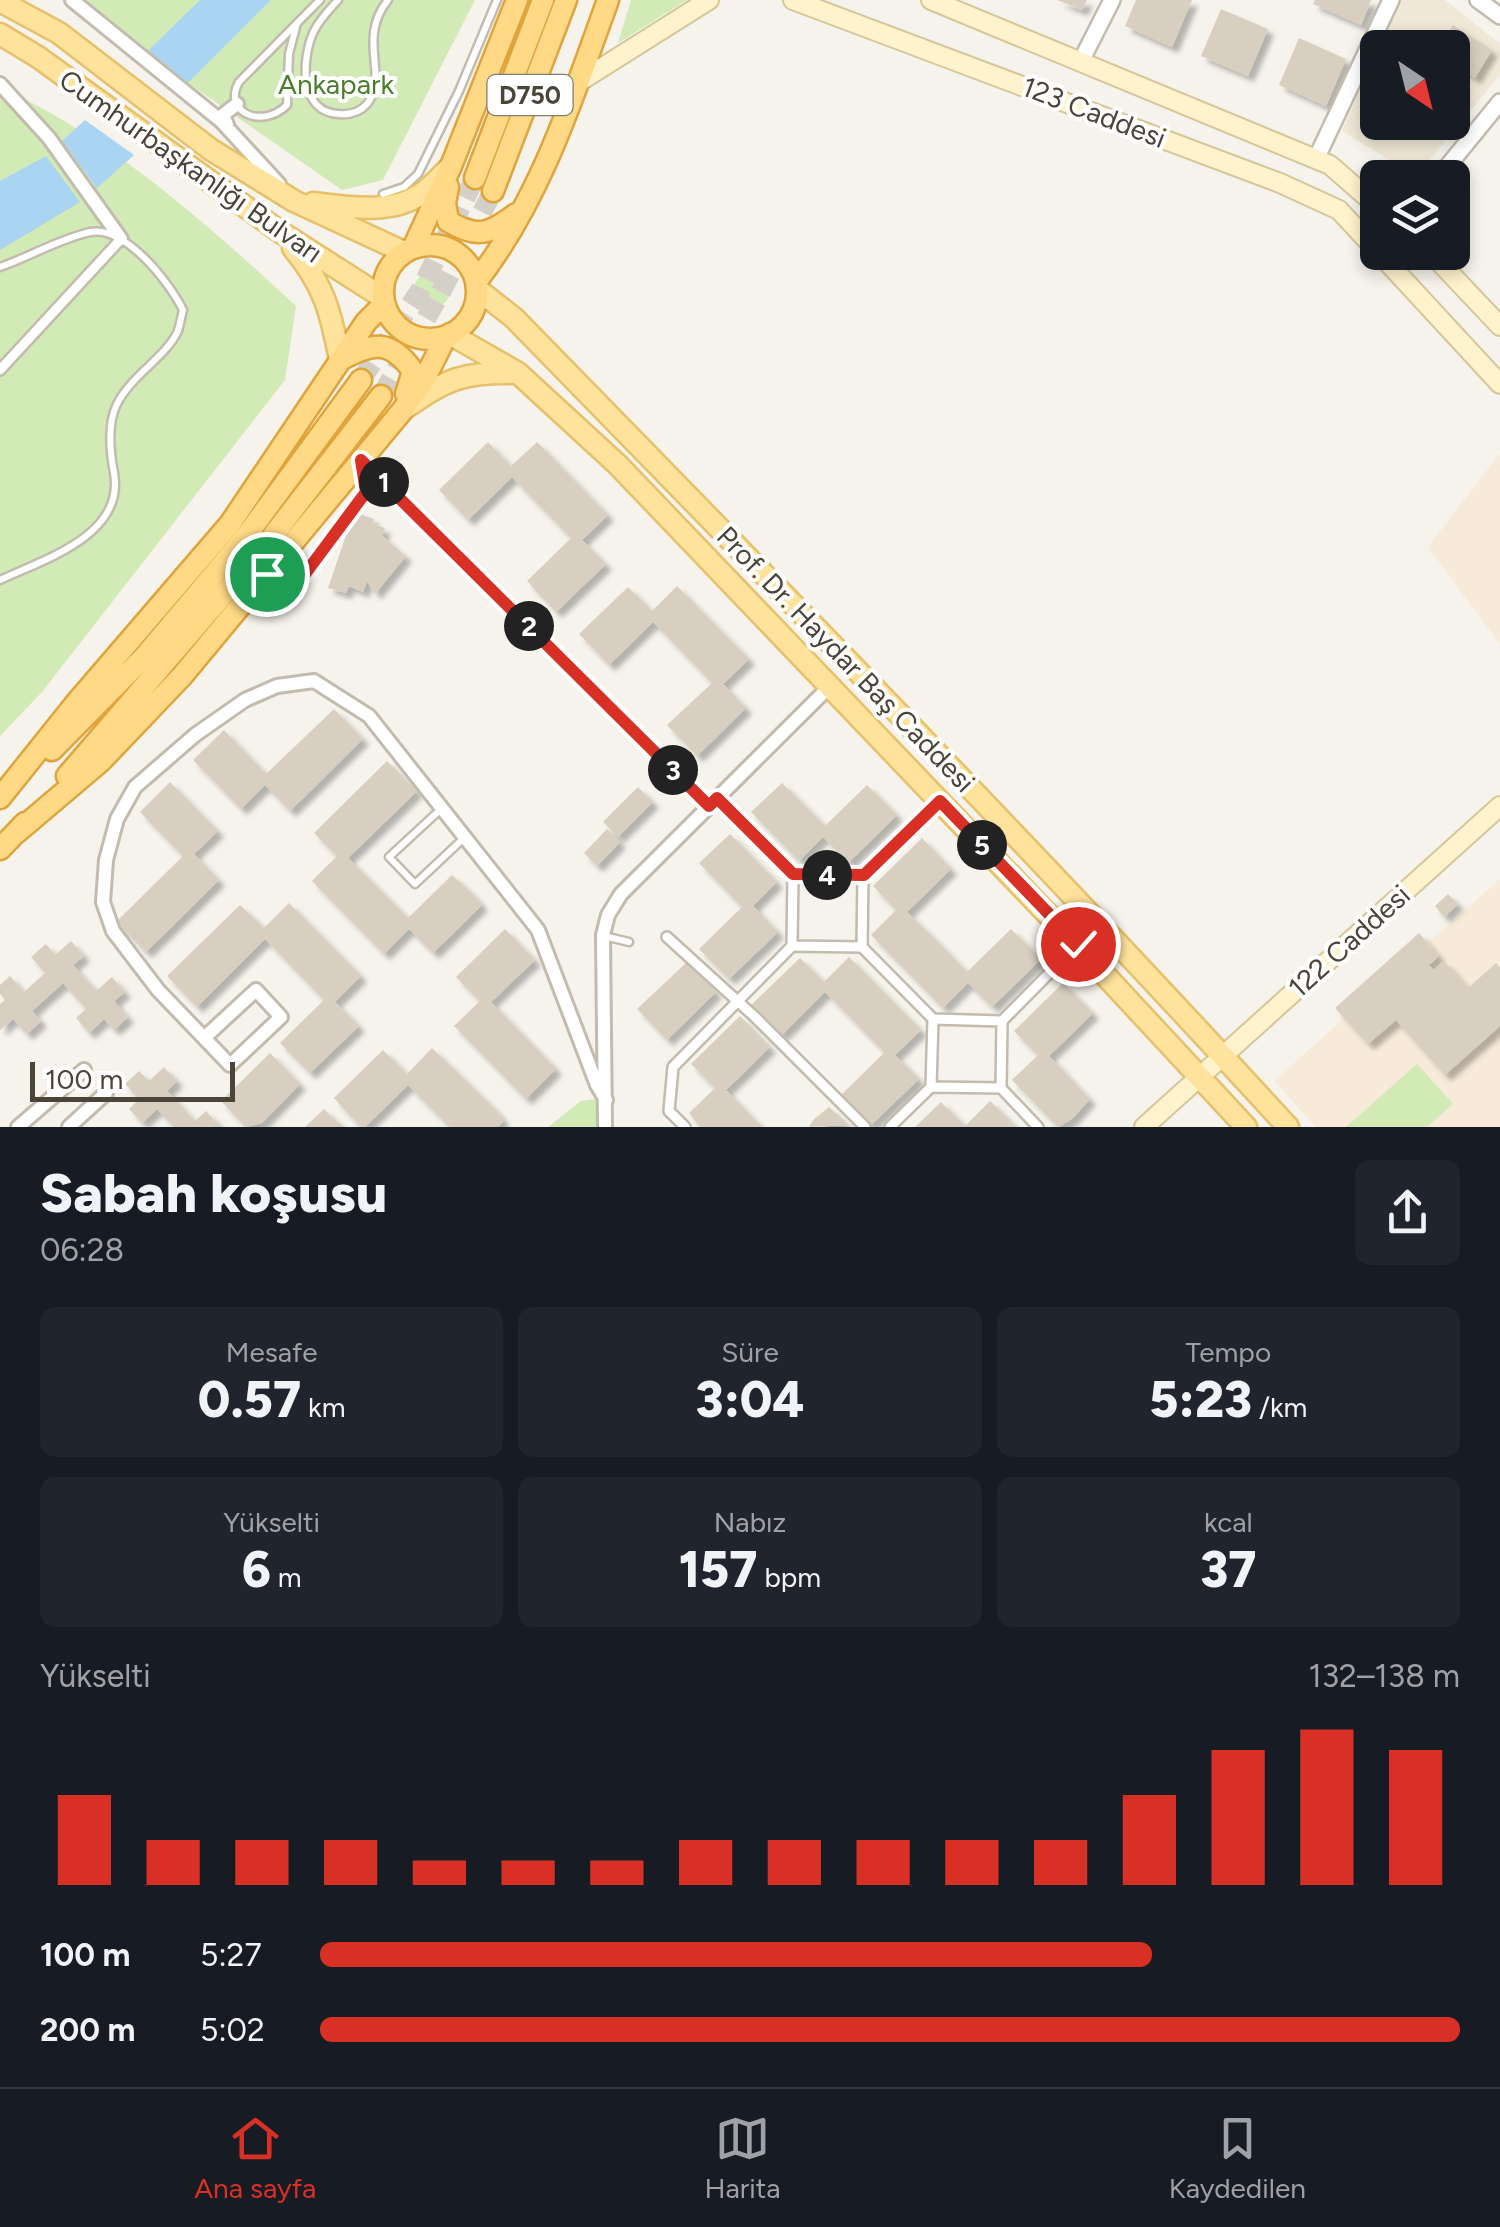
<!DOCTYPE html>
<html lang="tr">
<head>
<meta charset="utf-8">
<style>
	body { margin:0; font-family:Figtree,sans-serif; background:#20242c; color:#f1f3f6; height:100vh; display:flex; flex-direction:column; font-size:38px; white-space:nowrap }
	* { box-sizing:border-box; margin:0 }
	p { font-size:32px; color:#9ea1a6 }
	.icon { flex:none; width:55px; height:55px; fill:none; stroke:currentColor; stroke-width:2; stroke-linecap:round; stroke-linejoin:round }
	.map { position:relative; height:1127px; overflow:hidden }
	.panel { display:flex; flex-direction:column; background:#171b24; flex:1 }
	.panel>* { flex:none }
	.needle { width:65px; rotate:145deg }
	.controls { position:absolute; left:1360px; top:30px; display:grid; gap:20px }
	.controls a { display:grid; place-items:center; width:110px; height:110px; border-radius:15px; background:#171b24; box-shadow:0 5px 15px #0003; font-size:50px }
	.scale { position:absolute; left:30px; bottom:25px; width:205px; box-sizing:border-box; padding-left:10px; border:5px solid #4b4439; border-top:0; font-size:28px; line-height:35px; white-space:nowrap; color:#4b4439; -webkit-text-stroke:8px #fff; paint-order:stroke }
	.pin { position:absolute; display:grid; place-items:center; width:85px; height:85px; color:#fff; margin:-42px; border:5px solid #fff; border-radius:50%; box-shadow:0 2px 10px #0007 }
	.km { position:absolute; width:50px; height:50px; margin:-25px; border-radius:50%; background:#222; color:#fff; font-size:28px; line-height:50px; text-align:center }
	.round { display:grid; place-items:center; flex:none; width:105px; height:105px; border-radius:15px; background:#20242c }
	.overview { display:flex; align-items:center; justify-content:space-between; height:170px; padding:0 40px }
	h1 { font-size:55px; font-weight:800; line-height:75px }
	.figures { display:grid; grid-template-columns:repeat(3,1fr); gap:15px; height:170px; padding:10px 40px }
	.figures div { display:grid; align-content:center; border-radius:15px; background:#20242c; text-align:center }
	.figures b { font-size:50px; font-weight:800 }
	.figures small { font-size:28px; font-weight:400 }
	.figures p { font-size:28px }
	.chart { height:280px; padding:20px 40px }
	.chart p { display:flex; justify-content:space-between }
	.chart svg { width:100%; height:180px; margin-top:10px; stroke:#d93025; stroke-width:6 }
	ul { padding:0 40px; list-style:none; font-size:32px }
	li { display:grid; grid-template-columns:160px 120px 1fr; align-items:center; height:75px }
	li i { height:25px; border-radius:12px; background:#d93025 }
	.tabs { display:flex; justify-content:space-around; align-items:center; height:140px; border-top:2px solid #363941; background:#171b24; font-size:28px; color:#9ea1a6 }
	.tabs a { display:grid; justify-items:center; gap:5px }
	.tabs .current { color:#d93025 }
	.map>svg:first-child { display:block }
	.commercial { fill:#f7ead8 }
	.education { fill:#efe8d6 }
	.green { fill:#d2eab5 }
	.water { fill:#a9d4f2 }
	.building { fill:#d8cfc1; filter:url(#shadow) }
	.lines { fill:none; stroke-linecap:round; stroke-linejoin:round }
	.trunk-tunnel { stroke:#d4d0c8; stroke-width:20; stroke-dasharray:20 10; stroke-linecap:butt }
	.service-casing { stroke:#c2bbae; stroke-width:11 }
	.pedestrian-casing { stroke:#c2bbae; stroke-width:14 }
	.minor-casing { stroke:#c2bbae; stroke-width:18 }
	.tertiary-casing { stroke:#c2bbae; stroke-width:20 }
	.secondary-casing { stroke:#d6c79b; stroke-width:22 }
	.primary-casing { stroke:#e6c16a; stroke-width:25 }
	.trunk-casing { stroke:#e0a43c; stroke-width:25 }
	.service { stroke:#fff; stroke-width:6 }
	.pedestrian { stroke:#fff; stroke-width:9 }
	.minor { stroke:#fff; stroke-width:12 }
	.tertiary { stroke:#fff; stroke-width:15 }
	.secondary { stroke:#fff3cd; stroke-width:18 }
	.primary { stroke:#ffe39c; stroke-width:20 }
	.trunk { stroke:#ffd985; stroke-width:20 }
	.route-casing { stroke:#fff; stroke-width:20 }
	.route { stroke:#d93025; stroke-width:12 }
	.labels { text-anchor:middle; stroke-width:8; stroke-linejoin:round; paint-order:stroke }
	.shield { fill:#fff; stroke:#817c74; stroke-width:2.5 }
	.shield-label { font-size:25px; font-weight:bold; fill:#4b4439 }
	.park-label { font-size:28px; fill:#4a7f2a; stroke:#fff }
	.street-label { font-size:28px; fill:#4b4439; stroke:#fff }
</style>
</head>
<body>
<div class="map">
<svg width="1500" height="1127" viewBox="0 0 1500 1127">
	<defs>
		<filter id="shadow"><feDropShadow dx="6" dy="6" stdDeviation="2.5" flood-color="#0004"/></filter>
	</defs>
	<rect width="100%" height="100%" fill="#f6f3ec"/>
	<!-- commercial -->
	<path class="commercial" d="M1500 453V644L1428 547Z
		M1500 879V1127H1316L1274 1081Z"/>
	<!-- education -->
	<path class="education" d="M1401 0H1445L1500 44V75L1416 176 1342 131 1377 52 1378 122H1452V48L1380 47Z"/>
	<!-- green -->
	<path class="green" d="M86 0H475L383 180 342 190 188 83Z
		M631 0H687L618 43Z
		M0 87C111 138 206 223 296 306L285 380 42 692 0 736Z
		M414 290a18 18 0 1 1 36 0a18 18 0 1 1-36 0Z
		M1417 1064 1453 1104 1427 1127H1346Z
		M596 1099V1127H548L581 1101Z"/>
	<!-- water -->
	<path class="water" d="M200 0H271L188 83 147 52Z
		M85 120 134 155 97 188 62 141Z
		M46 156 80 202 0 250V181Z"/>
	<!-- building -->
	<path class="building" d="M1057 0H1087L1082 10Z
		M1136 0H1192L1172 47 1125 26Z
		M1315 0H1371L1361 25 1313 4Z
		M1221 9 1268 29 1248 76 1201 56Z
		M1453 25 1492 50 1475 78 1452 63V48H1438Z
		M1299 38 1346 59 1326 106 1279 85Z
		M488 442 511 466 537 442 608 515 582 540 606 564 556 612 527 581 571 538 530 496 512 477 468 520 439 490Z
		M354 512 374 519 372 524 385 528 382 536 406 556 375 594 367 581 363 592 349 586 346 593 328 588Z
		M677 586 749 659 723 684 746 708 697 756 667 725 712 683 661 630 653 622 609 665 579 634 628 587 652 611Z
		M334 709 363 739 290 811 265 785 241 809 193 760 224 730 266 774Z
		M387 761 417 791 348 858 408 918 452 875 472 893 482 905 433 953 409 929 384 954 312 881 337 856 314 833Z
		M170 782 218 831 194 854 219 880 146 952 116 922 183 856 140 812Z
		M782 783 825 826 867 785 897 815 848 863 823 837 799 861 751 812Z
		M638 787 653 802 618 837 603 822Z
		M607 829 620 842 597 866 584 853Z
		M730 834 777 882 753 906 778 932 729 979 699 949 742 907 699 863Z
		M922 838 951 869 907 912 935 939 967 972 1011 929 1041 959 992 1007 968 983 943 1008 871 935 896 910 873 886Z
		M1448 894 1458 904 1444 917 1435 906Z
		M289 903 361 976 335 1002 359 1026 310 1073 280 1043 324 1000 265 939 197 1007 167 976 240 905 264 928Z
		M505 929 535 960 491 1002 556 1069 526 1099 454 1026 480 1001 456 977Z
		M1419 933 1439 956 1429 965 1434 970 1444 961 1468 988 1496 963 1500 968V1026L1445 1075 1396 1020 1368 1044 1335 1008Z
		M71 941 84 956 73 965 96 991 112 977 125 992 114 1001 128 1017 114 1030 104 1019 89 1033 76 1018 86 1009 63 983 32 1011 41 1021 27 1034 13 1019 0 1030V1004L5 1000 0 994V985L10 976 24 992 45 973 31 957 46 944 55 955Z
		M849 957 921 1030 895 1055 919 1079 870 1126 840 1096 884 1053 881 1049 825 992 781 1036 751 1005 800 958 824 982Z
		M687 962 716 992 667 1040 637 1009Z
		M1063 983 1093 1013 1049 1056 1090 1099 1072 1119 1058 1127 1012 1080 1038 1055 1014 1031Z
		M740 1016 770 1047 726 1090 762 1127H700L689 1113 715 1088 691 1064Z
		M432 1048 496 1110 504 1121 498 1127H450L408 1085 365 1127 352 1118 334 1098 383 1050 407 1074Z
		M270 1053 300 1084 262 1123 246 1127 221 1101Z
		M164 1067 177 1081 167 1091 195 1121 206 1111 219 1125 217 1127H174L157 1109 142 1123 129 1109 139 1099 125 1084 139 1071 149 1081Z
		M990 1101 1016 1127H915L941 1102 965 1126Z
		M829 1107 849 1125 809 1127 813 1120Z
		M324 1109 335 1120 345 1127H305Z"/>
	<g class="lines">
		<!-- trunk-tunnel -->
		<path class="trunk-tunnel" d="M361 380 421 289 475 178
			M381 396 439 296 493 191"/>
		<!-- service casing -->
		<g class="service-casing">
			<path id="service" d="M338 0C329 10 320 19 314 31 301 58 299 113 339 114 350 115 360 112 367 104 390 76 356 40 388 0
				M297 23 289 54 287 105C262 130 222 112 239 82L320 0
				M383 194 404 187 418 174 459 91 497 0
				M0 267C29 257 59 239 90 232 125 225 169 282 183 310 181 317 180 326 177 333 164 358 131 376 117 404 107 424 110 452 114 473 125 535 45 559 0 580
				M273 574H305L366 492 362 468
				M441 809 389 857 415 884 465 837
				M604 936 629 942"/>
		</g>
		<!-- pedestrian casing -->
		<g class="pedestrian-casing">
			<path id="pedestrian" d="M0 370 121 239
				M717 798 793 874 863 875 862 947 933 1019 1002 1021
				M793 874 792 946 862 947
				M863 875 938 803
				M667 937 755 1017 865 1127
				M931 1087 933 1019
				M685 1127 669 1111 673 1067 792 946
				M890 1127 931 1087 1001 1088
				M1038 1127 1001 1088 1002 1021 1077 945"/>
		</g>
		<!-- minor casing -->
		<g class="minor-casing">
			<path id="minor" d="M72 0 221 121 279 184
				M0 84 49 138 121 239
				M227 125 223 115 237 104
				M361 460 709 806
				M204 1038 256 990 281 1017 230 1065 158 990 113 931 103 902 106 860 117 819 135 787 195 735 245 700 277 686 314 681 369 716 538 930 597 1085 606 1100
				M18 1127 84 1070
				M69 1127 106 1093
				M605 1127 603 935 608 915 621 894 830 686"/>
		</g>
		<!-- tertiary casing -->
		<g class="tertiary-casing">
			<path id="tertiary" d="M1478 0 1500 16
				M1081 61 1112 0
				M1316 159 1391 0
				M1438 178 1500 102"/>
		</g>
		<!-- secondary casing -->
		<g class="secondary-casing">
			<path id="secondary" d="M793 0 1280 183 1339 210 1378 252
				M931 0 1330 165 1378 207
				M579 82 709 0
				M1378 252 1500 384
				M1430 252 1500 326
				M1144 1127 1500 806"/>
		</g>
		<!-- primary casing -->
		<g class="primary-casing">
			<path id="primary" d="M0 1 59 33 210 149 294 201 404 252
				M0 34 38 57 279 231 382 297
				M313 203C347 207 391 215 421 194 432 187 441 176 450 167
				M293 248C324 285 331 313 340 360
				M477 289 514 318C775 585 1036 852 1288 1127
				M450 334 518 373 618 465 1077 945 1246 1127
				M407 407C447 378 466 372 514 373"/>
		</g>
		<!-- trunk casing -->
		<g class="trunk-casing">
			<path id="trunk" d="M475 178 543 0
				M448 187 445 203 448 221C477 239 490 234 516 214
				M493 191 566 0
				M383 292a47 47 0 1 1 94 0a47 47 0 1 1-94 0Z
				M414 246 451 166 517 0
				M476 282C540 200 573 97 608 0
				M340 360C373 342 390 339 413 371L406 394
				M52 750 145 656 247 535 361 380
				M67 776 264 547 381 396
				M0 798 76 703 230 524 366 322 384 304
				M16 833 101 761 182 676 402 411 425 378 446 336
				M0 849 25 823"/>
		</g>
		<!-- service -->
		<use href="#service" class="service"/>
		<!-- pedestrian -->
		<use href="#pedestrian" class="pedestrian"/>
		<!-- minor -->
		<use href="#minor" class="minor"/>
		<!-- tertiary -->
		<use href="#tertiary" class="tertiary"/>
		<!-- secondary -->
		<use href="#secondary" class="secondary"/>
		<!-- primary -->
		<use href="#primary" class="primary"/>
		<!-- trunk -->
		<use href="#trunk" class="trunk"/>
	</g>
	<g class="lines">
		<!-- route casing -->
		<g class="route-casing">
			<path id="route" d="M267 574H305L366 492 361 460 709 806 717 798 793 874 864 875 940 801 1078 944"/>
		</g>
		<!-- route -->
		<use href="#route" class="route"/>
	</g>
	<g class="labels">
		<!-- shield labels -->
		<rect class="shield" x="487.5" y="75" width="85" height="40" rx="8"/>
		<g class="shield-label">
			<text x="530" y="104">D750</text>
		</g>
		<!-- park labels -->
		<g class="park-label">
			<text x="336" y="94">Ankapark</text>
		</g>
		<!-- street labels -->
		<g class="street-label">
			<text transform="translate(1094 112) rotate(21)" y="10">123 Caddesi</text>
			<text transform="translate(191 166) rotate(35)" y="10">Cumhurbaşkanlığı Bulvarı</text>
			<text transform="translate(846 659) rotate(46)" y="10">Prof. Dr. Haydar Baş Caddesi</text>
			<text transform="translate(1349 941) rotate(-42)" y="10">122 Caddesi</text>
		</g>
	</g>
</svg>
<div class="controls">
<a><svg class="needle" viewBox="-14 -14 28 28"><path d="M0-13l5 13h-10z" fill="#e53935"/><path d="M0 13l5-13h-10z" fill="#9ea1a6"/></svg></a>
<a><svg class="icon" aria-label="layers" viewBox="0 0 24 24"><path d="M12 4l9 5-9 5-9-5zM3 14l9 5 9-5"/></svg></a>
</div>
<div class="scale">100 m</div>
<div class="pin" style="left:267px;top:574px;background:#1e9e55"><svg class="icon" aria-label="arrive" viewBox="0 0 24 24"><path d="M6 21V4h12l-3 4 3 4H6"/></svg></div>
<div class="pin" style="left:1078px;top:944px;background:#d93025"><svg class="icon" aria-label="check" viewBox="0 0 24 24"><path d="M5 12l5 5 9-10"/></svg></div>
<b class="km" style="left:384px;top:482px">1</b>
<b class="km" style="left:529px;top:626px">2</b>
<b class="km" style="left:673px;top:770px">3</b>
<b class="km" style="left:827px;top:875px">4</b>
<b class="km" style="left:982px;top:845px">5</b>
</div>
<section class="panel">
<div class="overview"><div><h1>Sabah koşusu</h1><p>06:28</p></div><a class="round"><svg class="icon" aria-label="share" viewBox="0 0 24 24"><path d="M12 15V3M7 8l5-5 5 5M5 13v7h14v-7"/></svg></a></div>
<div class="figures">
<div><p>Mesafe</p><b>0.57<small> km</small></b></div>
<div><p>Süre</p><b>3:04</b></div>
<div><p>Tempo</p><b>5:23<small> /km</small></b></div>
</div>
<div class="figures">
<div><p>Yükselti</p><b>6<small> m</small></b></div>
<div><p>Nabız</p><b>157<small> bpm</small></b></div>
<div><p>kcal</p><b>37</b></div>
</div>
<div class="chart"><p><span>Yükselti</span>132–138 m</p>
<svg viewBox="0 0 160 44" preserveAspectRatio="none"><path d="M5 44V22M15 44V33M25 44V33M35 44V33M45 44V38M55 44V38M65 44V38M75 44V33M85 44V33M95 44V33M105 44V33M115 44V33M125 44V22M135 44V11M145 44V6M155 44V11"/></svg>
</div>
<ul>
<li><b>100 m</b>5:27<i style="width:73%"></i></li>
<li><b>200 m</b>5:02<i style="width:100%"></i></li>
</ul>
</section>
<nav class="tabs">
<a class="current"><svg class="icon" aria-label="home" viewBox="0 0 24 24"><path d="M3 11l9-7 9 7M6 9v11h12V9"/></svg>Ana sayfa</a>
<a><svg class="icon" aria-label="map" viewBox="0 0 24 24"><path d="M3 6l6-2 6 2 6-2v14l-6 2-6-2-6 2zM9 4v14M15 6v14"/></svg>Harita</a>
<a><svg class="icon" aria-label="saved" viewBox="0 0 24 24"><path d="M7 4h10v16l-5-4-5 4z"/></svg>Kaydedilen</a>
</nav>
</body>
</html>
